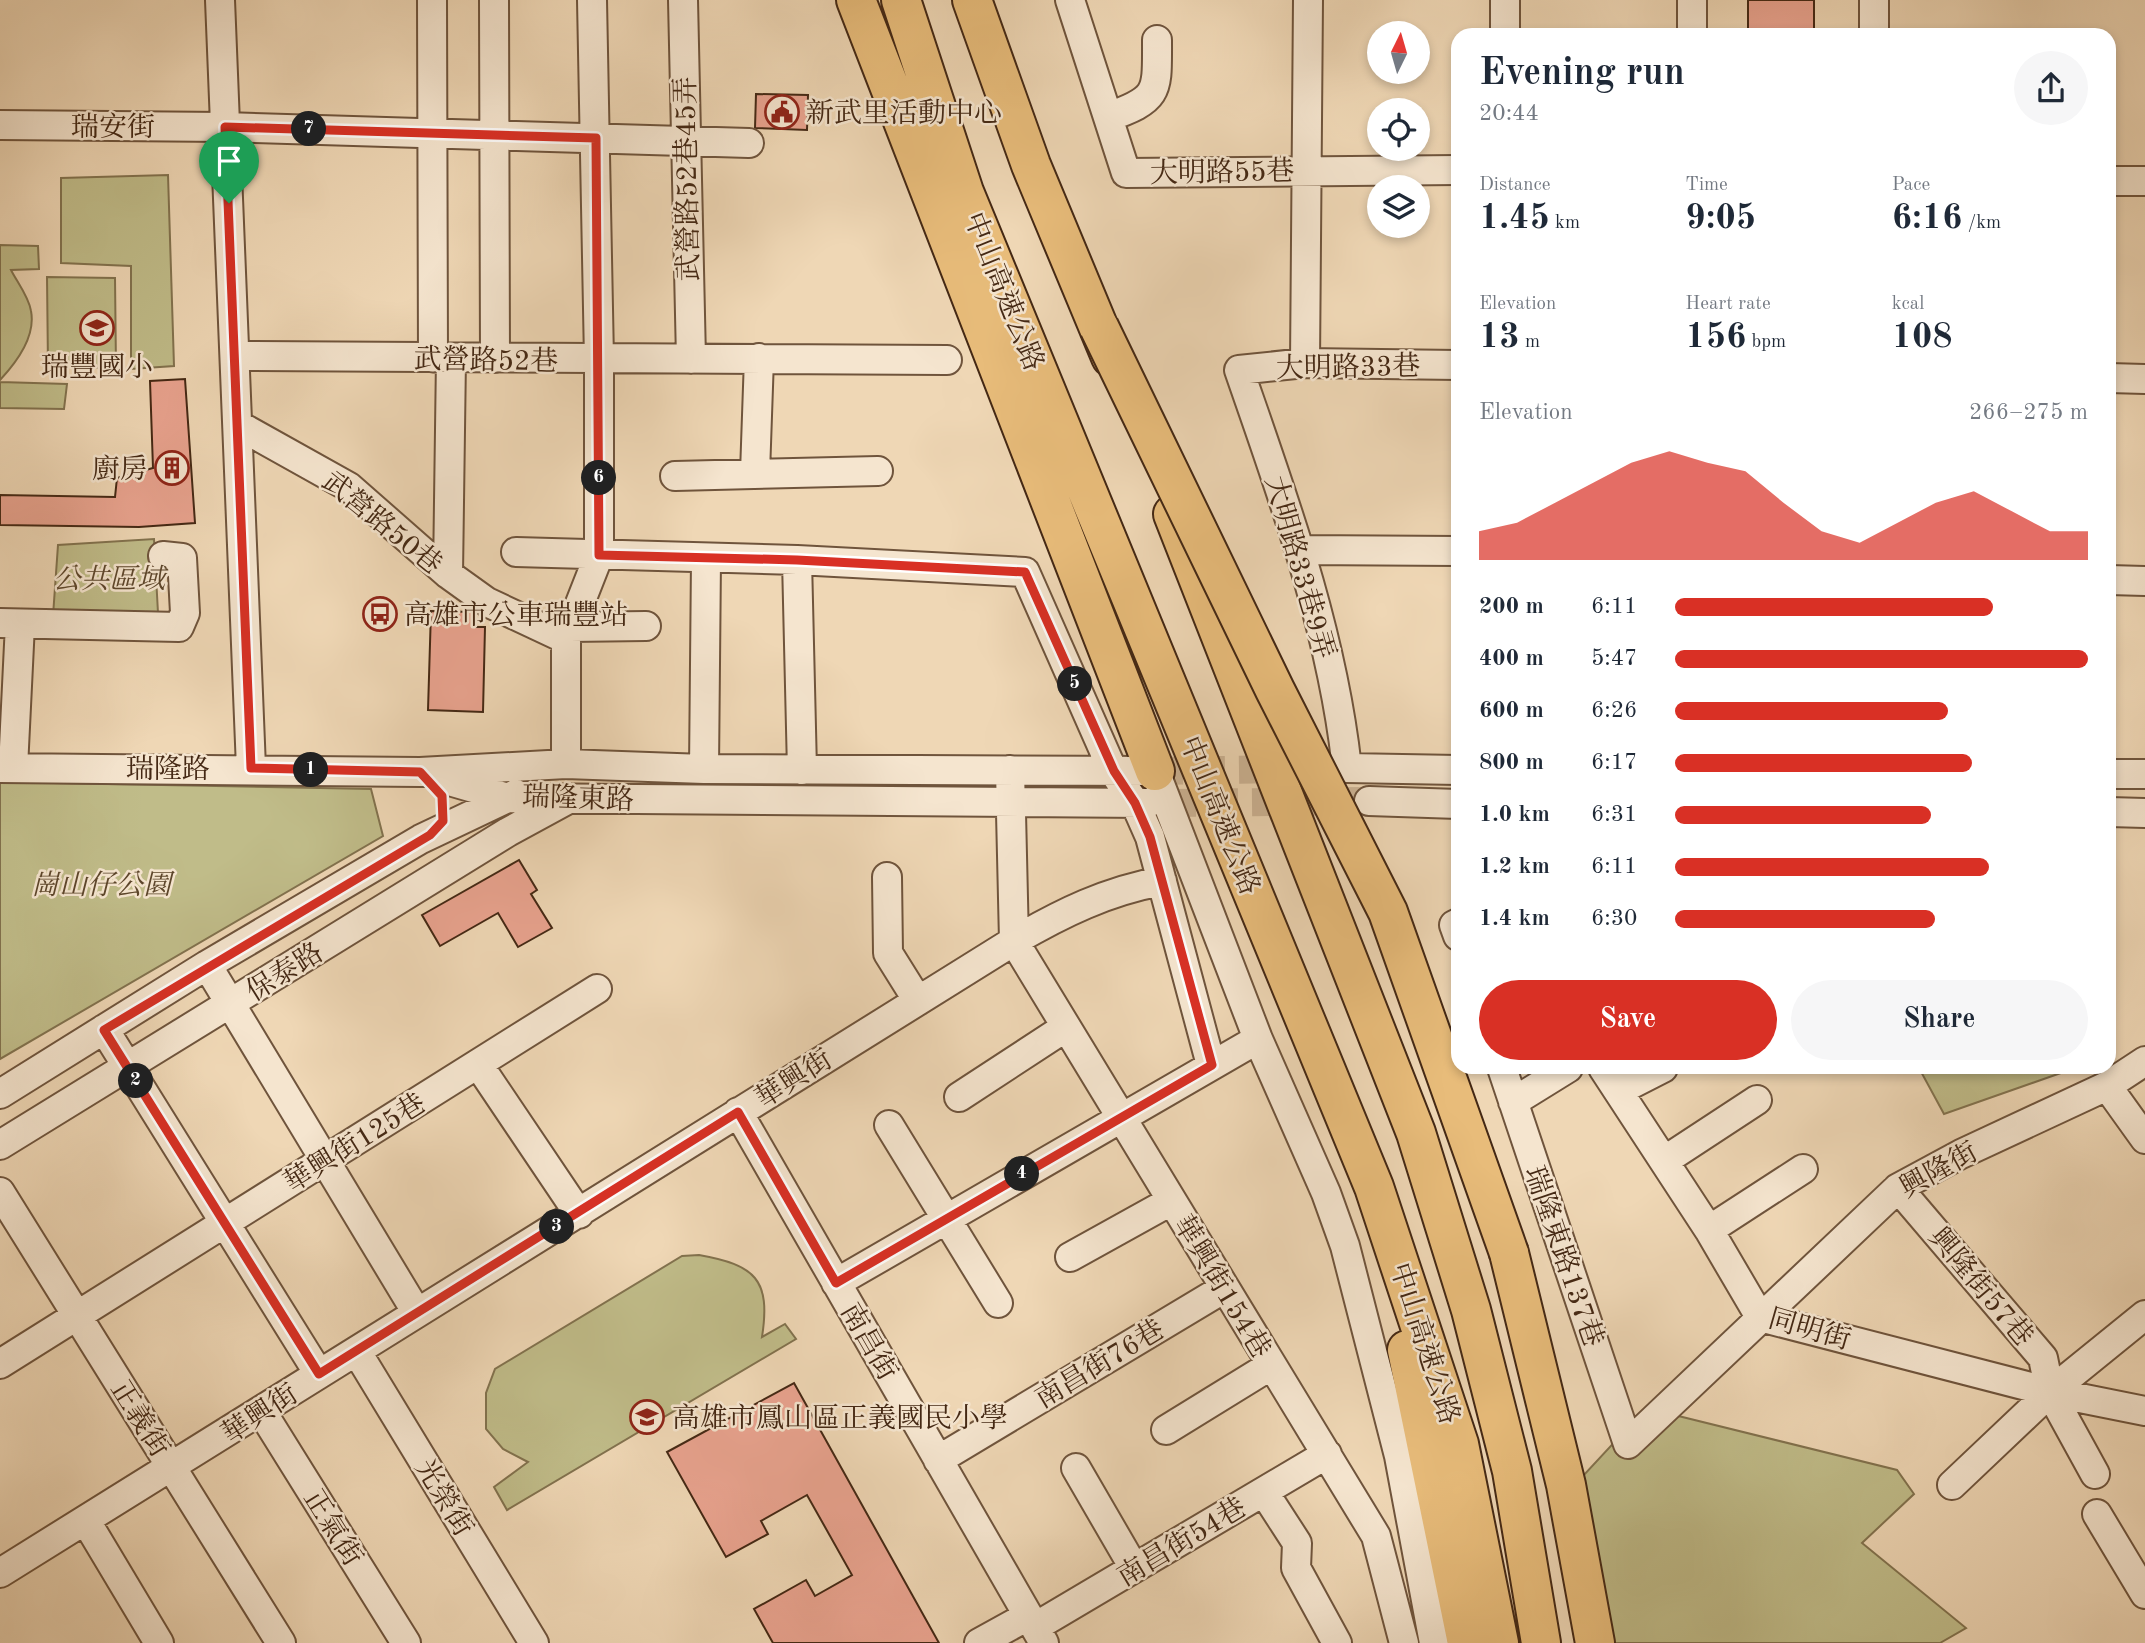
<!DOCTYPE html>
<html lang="en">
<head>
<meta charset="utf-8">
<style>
	body { margin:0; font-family:"Old Standard TT","Noto Serif TC",serif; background:#f6f6f7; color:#1f2937; height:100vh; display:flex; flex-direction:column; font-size:26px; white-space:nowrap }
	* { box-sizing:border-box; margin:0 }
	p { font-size:23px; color:#747a83 }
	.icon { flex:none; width:38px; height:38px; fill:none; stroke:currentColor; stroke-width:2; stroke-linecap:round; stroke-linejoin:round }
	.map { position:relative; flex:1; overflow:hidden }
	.sheet { position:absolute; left:1451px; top:28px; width:665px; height:1046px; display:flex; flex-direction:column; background:#fff; border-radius:21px; box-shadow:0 4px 10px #0003 }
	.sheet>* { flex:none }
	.needle { width:46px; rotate:5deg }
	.controls { position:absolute; left:1367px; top:21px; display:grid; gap:14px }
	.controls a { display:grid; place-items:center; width:63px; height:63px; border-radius:50%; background:#fff; box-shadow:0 4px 10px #0003; font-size:35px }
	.pin { position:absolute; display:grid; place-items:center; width:60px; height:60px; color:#fff; margin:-72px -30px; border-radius:50% 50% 50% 0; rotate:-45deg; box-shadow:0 0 7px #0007 }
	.pin .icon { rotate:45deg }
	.km { position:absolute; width:35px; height:35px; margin:-18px; border-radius:50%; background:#222; color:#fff; font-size:19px; line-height:35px; text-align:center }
	.round { display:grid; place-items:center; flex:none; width:74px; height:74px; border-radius:37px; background:#f6f6f7 }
	.head { display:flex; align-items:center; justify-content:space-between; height:119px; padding:0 28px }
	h1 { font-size:38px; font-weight:700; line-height:52px }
	.metrics { display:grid; grid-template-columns:repeat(3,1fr); gap:10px; height:119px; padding:7px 28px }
	.metrics div { display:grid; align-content:center }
	.metrics b { font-size:35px; font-weight:700 }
	.metrics small { font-size:19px; font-weight:400 }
	.metrics p { font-size:19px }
	.chart { height:196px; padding:14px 28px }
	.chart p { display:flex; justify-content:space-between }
	.chart svg { width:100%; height:126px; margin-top:7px; fill:#d93025; opacity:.7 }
	.cta { display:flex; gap:14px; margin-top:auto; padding:14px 28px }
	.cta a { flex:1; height:80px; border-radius:42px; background:#d93025; color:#fff; font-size:28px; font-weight:700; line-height:80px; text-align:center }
	.cta a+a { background:#f6f6f7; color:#1f2937 }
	ul { padding:0 28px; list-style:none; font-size:23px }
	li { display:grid; grid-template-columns:112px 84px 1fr; align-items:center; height:52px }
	li i { height:18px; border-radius:9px; background:#d93025 }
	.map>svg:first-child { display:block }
	.green { fill:#c0bc89; stroke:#82724e; stroke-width:2 }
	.building { fill:#e9a38f; stroke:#442814; stroke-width:2 }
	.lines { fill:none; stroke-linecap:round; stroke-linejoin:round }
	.minor-tunnel { stroke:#cdb495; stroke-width:28; stroke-dasharray:28 14; stroke-linecap:butt }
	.minor-casing { stroke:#6f543c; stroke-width:32 }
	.highway-casing { stroke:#442814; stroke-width:42 }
	.minor { stroke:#f5e5cf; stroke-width:28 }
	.highway { stroke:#e8bc7a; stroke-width:38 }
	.highway-bridge-casing { stroke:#442814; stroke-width:42; stroke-linecap:butt }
	.highway-bridge { stroke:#e8bc7a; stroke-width:38 }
	.route-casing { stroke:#fff; stroke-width:14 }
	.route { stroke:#d93025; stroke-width:9 }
	.labels { text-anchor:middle; stroke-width:5; stroke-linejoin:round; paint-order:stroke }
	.poi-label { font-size:28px; fill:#442814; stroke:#f5e5cf; text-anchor:start }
	.street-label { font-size:28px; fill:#442814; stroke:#f5e5cf }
	.park-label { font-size:28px; font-style:italic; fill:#5d462b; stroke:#f5e5cf }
</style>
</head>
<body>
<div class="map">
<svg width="2145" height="1643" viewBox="0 0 2145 1643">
	<rect width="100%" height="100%" fill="#efd7b5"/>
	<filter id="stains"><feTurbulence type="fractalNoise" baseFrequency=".00286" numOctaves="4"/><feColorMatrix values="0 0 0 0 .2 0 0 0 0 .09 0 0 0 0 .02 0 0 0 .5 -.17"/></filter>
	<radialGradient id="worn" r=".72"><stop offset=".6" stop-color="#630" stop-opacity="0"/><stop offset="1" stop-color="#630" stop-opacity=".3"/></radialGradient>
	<!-- green -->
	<path class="green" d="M168 175 174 366 131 369V266L61 263V178Z
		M0 245 38 246 39 269 11 270C17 282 29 297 31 311 36 337 16 363 0 380Z
		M47 277 115 278 116 368 48 367Z
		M0 382 67 384 64 409 0 408Z
		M154 539 158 613 53 616 58 545Z
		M0 782 371 789 383 836 0 1059Z
		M1919 1068H2075L1944 1114Z
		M699 1255C755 1265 771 1279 762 1337L785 1324 796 1339 507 1510 494 1487 528 1462 503 1449 486 1429V1393L495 1369 682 1256Z
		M1646 1408 1897 1470 1914 1494 1862 1543 1966 1628 1940 1643H1614L1582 1477Z"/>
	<!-- building -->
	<path class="building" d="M1748 0H1814V35H1748Z
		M756 94 808 95 807 130 755 128Z
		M185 379 195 523 139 527 0 525V495L115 497 117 478 153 468 150 381Z
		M431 611 473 612 472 627H485L483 712 428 710Z
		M519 860 537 890 531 894 552 928 518 947 498 913 440 946 422 915Z
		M794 1383 939 1643H773L754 1609 806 1580 815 1596 852 1575 807 1495 761 1521 768 1534 726 1557 667 1452Z"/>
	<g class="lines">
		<!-- minor-tunnel -->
		<path class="minor-tunnel" d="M1155 771 1289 769
			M1168 803 1369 801"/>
		<!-- minor casing -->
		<g class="minor-casing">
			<path id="minor" d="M220 0 251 768
				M432 0 433 358
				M494 0 495 358
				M683 0 691 359
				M1070 0 1126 173 1458 170
				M1505 0V35
				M1692 35V0
				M1874 35V0
				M1108 117C1160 99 1157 92 1157 40
				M0 125 225 127 749 143
				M2109 181H2145
				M235 356 947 360
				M1305 363 1308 0
				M1458 365 1305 363 1239 370C1284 500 1332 630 1347 768L1458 770
				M2109 378 2145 379
				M238 425 349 487 448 574 487 602 566 639
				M755 473 759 358
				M675 476 878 471
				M1301 550 1458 551
				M516 552 797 560 1025 572 1113 771 1135 803 1150 837 1211 1065
				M797 560 802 770
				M448 574 451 358
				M2109 580 2145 581
				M0 623 179 627 185 613 182 558 163 556
				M570 627 646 626
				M566 764V639L599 555V360L592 0
				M0 768 420 772 566 764 704 769 1155 771 1258 1039 1326 1193 1345 1246 1399 1456 1434 1643
				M13 768 20 624
				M704 769 706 559
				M2109 774H2145
				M439 778 508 798 1148 803
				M1369 801 1458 804
				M2109 812 2145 813
				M887 877 888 953 918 1001
				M1162 881C1107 891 1062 913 1014 941L1376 1536 1404 1643
				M1458 923 1454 925 1458 936
				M207 965 417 1313
				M104 1029 319 1374
				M478 1064 579 1214
				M1502 1068 1628 1444 1898 1188 1961 1154 2107 1086 2145 1061
				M1603 1068 1709 1230 1760 1317 2050 1392 2145 1411
				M2107 1086 2145 1139
				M1618 1091 1663 1068
				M0 1094 207 965 421 839 516 794
				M959 1097 1066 1027
				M1513 1102 1568 1068
				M738 1112 1044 1643
				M889 1125 998 1303
				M0 1145 508 832 565 801
				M1664 1161 1757 1100
				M1898 1188 2043 1358 2050 1392 2095 1474
				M0 1192 281 1643
				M1709 1230 1803 1169
				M1070 1257 1171 1201
				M836 1283 1258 1039
				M357 1352 534 1643
				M0 1364 597 989
				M262 1412 406 1643
				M1166 1430 1270 1366
				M938 1460 1223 1289
				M1076 1468 1134 1568
				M1952 1485 2050 1392 2145 1315
				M1264 1492 1297 1543 1296 1568 1337 1643
				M2097 1514 2145 1594
				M86 1521 159 1643
				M0 1573 1014 941 1010 770
				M1035 1627 1327 1454
				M979 1643 1028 1616"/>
		</g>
		<!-- highway casing -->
		<g class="highway-casing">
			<path id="highway" d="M856 0 1155 771
				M901 0 964 192 1374 1187 1459 1444 1499 1643
				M972 0 1031 165 1111 357
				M1173 514 1416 1133 1471 1310 1512 1471 1541 1643
				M1509 1253 1566 1485 1595 1643
				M1407 1350 1467 1643"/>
		</g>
		<!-- minor -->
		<use href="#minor" class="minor"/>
		<!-- highway -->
		<use href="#highway" class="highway"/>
		<!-- highway-bridge casing -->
		<g class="highway-bridge-casing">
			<path id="highway-bridge" d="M1099 327 1275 690 1388 912 1509 1253"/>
		</g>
		<!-- highway-bridge -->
		<use href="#highway-bridge" class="highway-bridge"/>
	</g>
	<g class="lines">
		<!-- route casing -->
		<g class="route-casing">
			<path id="route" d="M225 127 596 138 599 555 797 560 1025 572 1114 771 1135 803 1150 837 1212 1065 836 1283 738 1112 319 1374 104 1030 430 835 443 821 442 796 420 772 251 768Z"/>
		</g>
		<!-- route -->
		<use href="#route" class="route"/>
	</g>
	<!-- icons -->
	<defs>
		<g id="civic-ring" transform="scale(1.75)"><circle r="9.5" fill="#f5e5cf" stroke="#8f2418" stroke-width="1.5"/><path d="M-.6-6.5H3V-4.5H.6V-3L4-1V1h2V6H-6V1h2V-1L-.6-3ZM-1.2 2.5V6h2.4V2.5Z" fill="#8f2418"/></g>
		<g id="school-ring" transform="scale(1.75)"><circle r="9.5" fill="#f5e5cf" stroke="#8f2418" stroke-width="1.5"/><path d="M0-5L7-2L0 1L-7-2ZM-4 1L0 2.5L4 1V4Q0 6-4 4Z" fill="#8f2418"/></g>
		<g id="building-ring" transform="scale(1.75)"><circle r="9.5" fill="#f5e5cf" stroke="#8f2418" stroke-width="1.5"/><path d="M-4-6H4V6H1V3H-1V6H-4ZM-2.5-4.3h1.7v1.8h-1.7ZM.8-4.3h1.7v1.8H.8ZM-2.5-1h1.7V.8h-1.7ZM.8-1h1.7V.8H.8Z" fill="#8f2418"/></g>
		<g id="bus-ring" transform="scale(1.75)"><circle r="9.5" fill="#f5e5cf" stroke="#8f2418" stroke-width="1.5"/><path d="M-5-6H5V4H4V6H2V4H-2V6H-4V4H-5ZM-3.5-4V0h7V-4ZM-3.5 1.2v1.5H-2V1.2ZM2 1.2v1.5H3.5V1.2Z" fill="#8f2418"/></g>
	</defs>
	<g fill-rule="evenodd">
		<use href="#civic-ring" x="782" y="112"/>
		<use href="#school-ring" x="97" y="328"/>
		<use href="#building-ring" x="172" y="468"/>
		<use href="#bus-ring" x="380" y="614"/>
		<use href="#school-ring" x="647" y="1417"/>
	</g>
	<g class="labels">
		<!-- poi labels -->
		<g class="poi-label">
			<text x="806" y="122">新武里活動中心</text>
			<text x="97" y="376" text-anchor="middle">瑞豐國小</text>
			<text x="148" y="478" text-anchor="end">廚房</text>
			<text x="404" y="624">高雄市公車瑞豐站</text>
			<text x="672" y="1427">高雄市鳳山區正義國民小學</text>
		</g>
		<!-- street labels -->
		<g class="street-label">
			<text x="113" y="136">瑞安街</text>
			<text transform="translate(1222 171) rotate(-1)" y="10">大明路55巷</text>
			<text transform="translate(686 179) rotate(-91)" y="10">武營路52巷45弄</text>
			<text transform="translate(1005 291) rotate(68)" y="10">中山高速公路</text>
			<text transform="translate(486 359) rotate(1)" y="10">武營路52巷</text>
			<text transform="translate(1348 366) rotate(-1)" y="10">大明路33巷</text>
			<text transform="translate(383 522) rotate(39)" y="10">武營路50巷</text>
			<text transform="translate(1301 567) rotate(74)" y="10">大明路33巷9弄</text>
			<text x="168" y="778">瑞隆路</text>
			<text transform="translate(578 797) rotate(2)" y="10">瑞隆東路</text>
			<text transform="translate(1221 815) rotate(68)" y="10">中山高速公路</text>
			<text transform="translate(284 971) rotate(-32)" y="10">保泰路</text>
			<text transform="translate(793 1078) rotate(-32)" y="10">華興街</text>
			<text transform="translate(354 1142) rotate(-32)" y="10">華興街125巷</text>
			<text transform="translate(1938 1169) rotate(-29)" y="10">興隆街</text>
			<text transform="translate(1565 1256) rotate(71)" y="10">瑞隆東路137巷</text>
			<text transform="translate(1223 1286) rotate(59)" y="10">華興街154巷</text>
			<text transform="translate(1982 1286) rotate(50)" y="10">興隆街57巷</text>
			<text transform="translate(1810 1328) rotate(16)" y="10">同明街</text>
			<text transform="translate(870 1341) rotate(60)" y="10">南昌街</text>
			<text transform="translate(1426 1343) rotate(72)" y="10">中山高速公路</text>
			<text transform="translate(1099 1363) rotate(-31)" y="10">南昌街76巷</text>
			<text transform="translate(259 1413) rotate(-33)" y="10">華興街</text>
			<text transform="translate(141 1418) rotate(58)" y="10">正義街</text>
			<text transform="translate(445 1497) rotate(59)" y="10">光榮街</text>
			<text transform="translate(334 1527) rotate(58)" y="10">正氣街</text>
			<text transform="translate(1181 1541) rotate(-31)" y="10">南昌街54巷</text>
		</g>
		<!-- park labels -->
		<g class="park-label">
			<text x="109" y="588">公共區域</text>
			<text x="101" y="894">崗山仔公園</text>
		</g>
	</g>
	<rect width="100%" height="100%" filter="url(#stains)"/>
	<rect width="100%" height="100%" fill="url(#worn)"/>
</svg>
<div class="controls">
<a><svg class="needle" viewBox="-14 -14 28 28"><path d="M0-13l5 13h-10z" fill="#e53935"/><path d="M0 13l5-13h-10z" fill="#747a83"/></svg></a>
<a><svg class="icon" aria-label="locate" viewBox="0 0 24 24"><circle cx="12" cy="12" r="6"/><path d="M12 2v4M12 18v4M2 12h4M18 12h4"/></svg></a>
<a><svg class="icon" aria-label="layers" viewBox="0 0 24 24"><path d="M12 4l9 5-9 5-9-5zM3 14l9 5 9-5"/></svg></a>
</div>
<div class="pin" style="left:229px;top:203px;background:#1e9e55"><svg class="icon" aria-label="arrive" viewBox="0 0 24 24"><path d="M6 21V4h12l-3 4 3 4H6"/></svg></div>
<b class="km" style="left:311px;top:770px">1</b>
<b class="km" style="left:136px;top:1081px">2</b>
<b class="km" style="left:557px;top:1227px">3</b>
<b class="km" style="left:1022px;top:1174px">4</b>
<b class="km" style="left:1075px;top:684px">5</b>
<b class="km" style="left:599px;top:478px">6</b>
<b class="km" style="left:309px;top:129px">7</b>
<section class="sheet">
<div class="head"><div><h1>Evening run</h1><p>20:44</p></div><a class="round"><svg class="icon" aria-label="share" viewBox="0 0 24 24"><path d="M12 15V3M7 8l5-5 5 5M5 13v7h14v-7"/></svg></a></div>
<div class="metrics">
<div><p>Distance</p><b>1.45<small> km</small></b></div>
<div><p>Time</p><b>9:05</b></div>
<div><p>Pace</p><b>6:16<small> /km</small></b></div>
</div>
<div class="metrics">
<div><p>Elevation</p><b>13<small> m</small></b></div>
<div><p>Heart rate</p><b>156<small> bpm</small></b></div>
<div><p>kcal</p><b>108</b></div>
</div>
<div class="chart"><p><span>Elevation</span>266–275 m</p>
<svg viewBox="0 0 160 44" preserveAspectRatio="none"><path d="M0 44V34L10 31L20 24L30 17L40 10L50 6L60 10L70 13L80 24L90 34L100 38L110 31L120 24L130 20L140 27L150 34L160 34V44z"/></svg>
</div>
<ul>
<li><b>200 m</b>6:11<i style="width:77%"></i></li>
<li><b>400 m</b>5:47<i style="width:100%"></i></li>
<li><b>600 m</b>6:26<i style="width:66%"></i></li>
<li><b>800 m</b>6:17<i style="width:72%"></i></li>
<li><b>1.0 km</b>6:31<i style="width:62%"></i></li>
<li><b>1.2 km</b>6:11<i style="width:76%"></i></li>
<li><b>1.4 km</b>6:30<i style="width:63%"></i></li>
</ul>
<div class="cta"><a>Save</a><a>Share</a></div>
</section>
</div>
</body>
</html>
